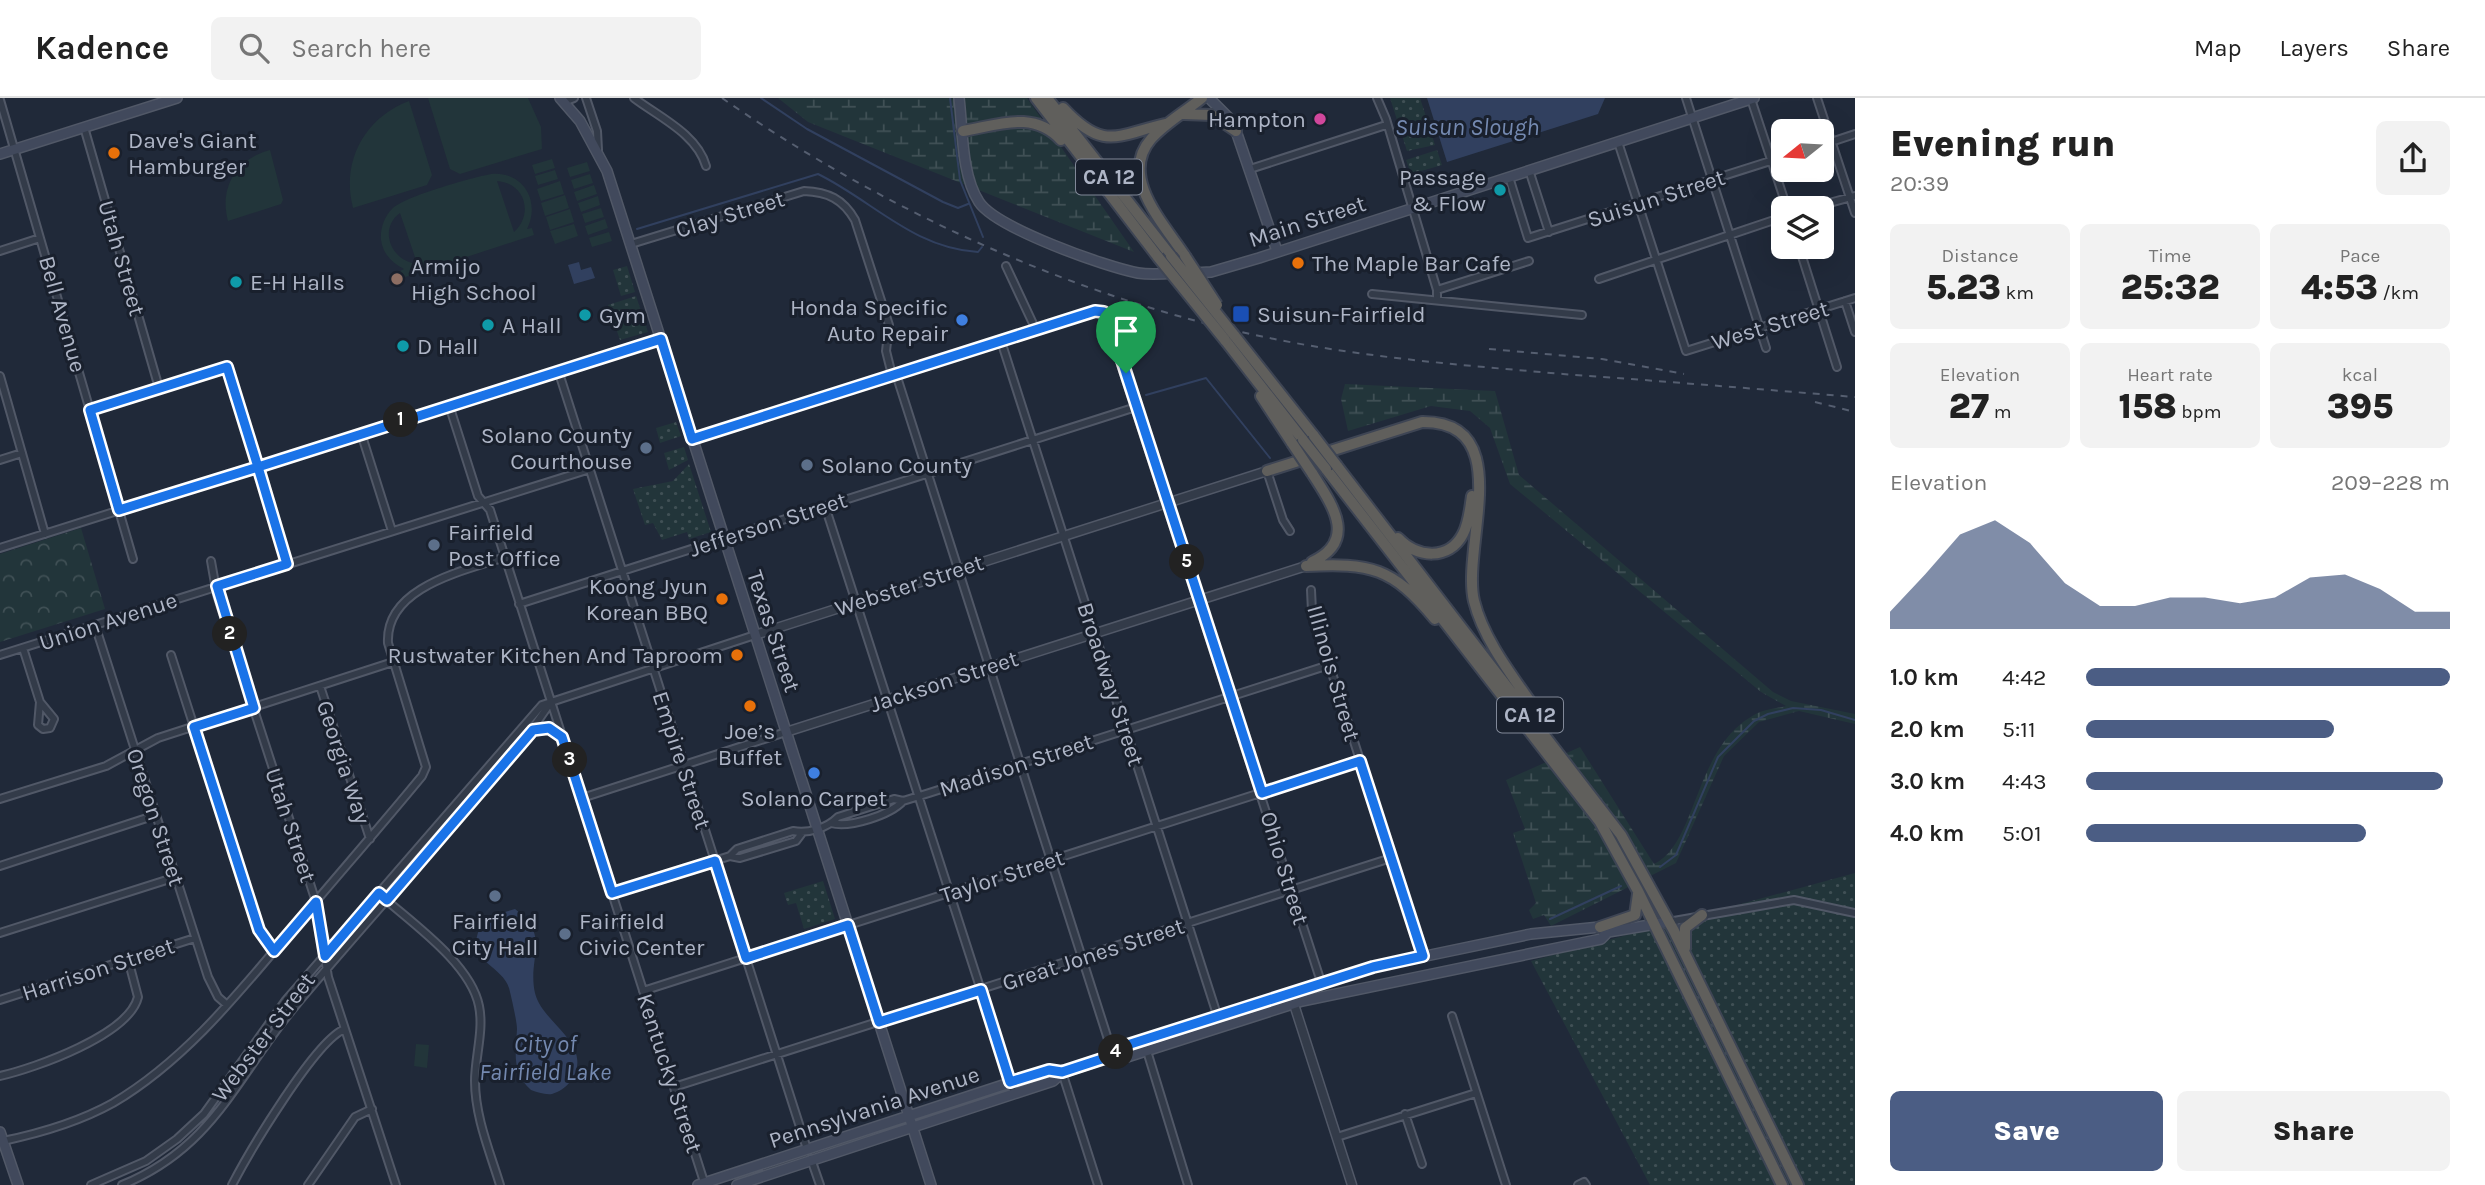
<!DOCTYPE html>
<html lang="en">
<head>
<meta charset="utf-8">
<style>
	body { margin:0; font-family:Karla,sans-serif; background:#f2f2f2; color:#222; height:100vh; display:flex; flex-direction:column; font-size:26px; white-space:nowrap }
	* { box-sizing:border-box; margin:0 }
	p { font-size:23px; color:#767676 }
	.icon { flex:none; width:38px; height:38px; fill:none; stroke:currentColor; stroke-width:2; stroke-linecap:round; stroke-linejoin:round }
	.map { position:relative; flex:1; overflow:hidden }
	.details { display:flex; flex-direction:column; background:#fff; width:630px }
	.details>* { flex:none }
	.needle { width:46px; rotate:252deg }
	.controls { position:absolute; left:1771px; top:21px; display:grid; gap:14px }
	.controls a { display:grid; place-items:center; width:63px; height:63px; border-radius:10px; background:#fff; box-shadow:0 7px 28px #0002; font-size:35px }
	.pin { position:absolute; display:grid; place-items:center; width:60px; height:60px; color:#fff; margin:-72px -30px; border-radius:50% 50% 50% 0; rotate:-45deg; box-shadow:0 0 7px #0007 }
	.pin .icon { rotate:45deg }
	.km { position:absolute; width:35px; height:35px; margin:-18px; border-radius:50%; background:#222; color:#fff; font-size:19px; line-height:35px; text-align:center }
	.round { display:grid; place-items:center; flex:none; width:74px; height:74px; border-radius:10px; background:#f2f2f2 }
	.headline { display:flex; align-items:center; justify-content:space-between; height:119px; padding:0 35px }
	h1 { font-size:38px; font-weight:800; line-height:52px }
	.figures { display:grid; grid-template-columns:repeat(3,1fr); gap:10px; height:119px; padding:7px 35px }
	.figures div { display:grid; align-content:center; border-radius:10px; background:#f2f2f2; text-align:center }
	.figures b { font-size:35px; font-weight:800 }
	.figures small { font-size:19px; font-weight:400 }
	.figures p { font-size:19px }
	.chart { height:196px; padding:14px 35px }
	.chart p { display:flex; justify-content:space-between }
	.chart svg { width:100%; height:126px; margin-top:7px; fill:#4b5d84; opacity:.7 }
	.button { display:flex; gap:14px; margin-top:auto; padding:14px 35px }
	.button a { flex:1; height:80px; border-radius:10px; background:#4b5d84; color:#fff; font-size:28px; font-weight:800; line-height:80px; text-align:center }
	.button a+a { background:#f2f2f2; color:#222 }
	ul { padding:0 35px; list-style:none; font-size:23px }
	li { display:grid; grid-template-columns:112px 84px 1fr; align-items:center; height:52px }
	li i { height:18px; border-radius:9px; background:#4b5d84 }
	header { display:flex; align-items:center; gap:42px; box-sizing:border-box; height:98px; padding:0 35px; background:#fff; border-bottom:2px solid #e0e0e0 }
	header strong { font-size:33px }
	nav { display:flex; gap:38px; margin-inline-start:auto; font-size:24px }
	.search { width:490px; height:63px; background:#f2f2f2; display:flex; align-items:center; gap:18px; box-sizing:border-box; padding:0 24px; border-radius:10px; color:#767676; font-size:26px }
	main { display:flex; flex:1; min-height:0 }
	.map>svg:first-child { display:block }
	.grass { fill:url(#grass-dots) }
	.forest { fill:url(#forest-crowns) }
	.wetland { fill:url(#wetland-marsh) }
	.garden { fill:#22353a; fill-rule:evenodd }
	.water { fill:#31405f }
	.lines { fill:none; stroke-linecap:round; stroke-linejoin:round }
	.stream { stroke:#31405f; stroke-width:2 }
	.minor-casing { stroke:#515867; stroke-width:10 }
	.tertiary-casing { stroke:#515867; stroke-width:11 }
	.secondary-casing { stroke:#515867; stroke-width:12 }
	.trunk-casing { stroke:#3e4554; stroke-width:14 }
	.minor { stroke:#333b49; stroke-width:6 }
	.tertiary { stroke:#333b49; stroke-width:8 }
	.secondary { stroke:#41495c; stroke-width:9 }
	.trunk { stroke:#605f5c; stroke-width:10 }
	.rail { stroke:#555e70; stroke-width:2; stroke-dasharray:7 7; stroke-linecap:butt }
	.trunk-bridge-casing { stroke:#3e4554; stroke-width:14; stroke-linecap:butt }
	.trunk-bridge { stroke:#605f5c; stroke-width:10 }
	.route-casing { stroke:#fff; stroke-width:14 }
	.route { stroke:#1a73e8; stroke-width:9 }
	.hotel-dot { fill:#d1479c; stroke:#19202d; stroke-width:2.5 }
	.food-dot { fill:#e8710a; stroke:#19202d; stroke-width:2.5 }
	.culture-dot { fill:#0f9aa8; stroke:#19202d; stroke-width:2.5 }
	.education-dot { fill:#8d6e63; stroke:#19202d; stroke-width:2.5 }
	.transit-dot { fill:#1a4fb4; stroke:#19202d; stroke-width:2.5 }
	.shop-dot { fill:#3f7fe0; stroke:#19202d; stroke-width:2.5 }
	.service-dot { fill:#5c6f8a; stroke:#19202d; stroke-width:2.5 }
	.labels { text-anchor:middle; stroke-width:6; stroke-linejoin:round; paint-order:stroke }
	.shield { fill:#19202d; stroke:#818898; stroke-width:2 }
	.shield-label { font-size:21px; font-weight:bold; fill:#aeb5c6 }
	.poi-label { font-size:23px; fill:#aeb5c6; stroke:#19202d; text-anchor:start }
	.street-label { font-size:23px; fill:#aeb5c6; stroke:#19202d }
	.water-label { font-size:24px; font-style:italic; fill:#7489b0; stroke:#19202d }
</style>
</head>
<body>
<header>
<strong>Kadence</strong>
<div class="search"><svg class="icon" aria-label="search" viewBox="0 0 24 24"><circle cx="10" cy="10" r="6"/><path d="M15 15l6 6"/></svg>Search here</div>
<nav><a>Map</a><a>Layers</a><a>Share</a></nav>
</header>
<main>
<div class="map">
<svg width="1855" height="1087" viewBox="0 0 1855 1087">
	<defs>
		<pattern id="grass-dots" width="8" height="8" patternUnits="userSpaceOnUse" patternTransform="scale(1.75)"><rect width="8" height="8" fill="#22353a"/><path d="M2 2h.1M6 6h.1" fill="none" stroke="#405055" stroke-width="1.8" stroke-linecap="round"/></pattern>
		<pattern id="forest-crowns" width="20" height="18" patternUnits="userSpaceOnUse" patternTransform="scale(1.75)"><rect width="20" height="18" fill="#22353a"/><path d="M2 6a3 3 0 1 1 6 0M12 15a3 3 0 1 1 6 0" fill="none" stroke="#405055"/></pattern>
		<pattern id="wetland-marsh" width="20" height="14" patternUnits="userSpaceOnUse" patternTransform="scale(1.75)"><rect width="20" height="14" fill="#22353a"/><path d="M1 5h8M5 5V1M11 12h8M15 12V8" fill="none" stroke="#405055"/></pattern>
	</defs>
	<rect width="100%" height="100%" fill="#202939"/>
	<!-- grass -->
	<path class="grass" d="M1390 0H1420L1435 47 1407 53Z
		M1437 52 1442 67 1411 76 1406 62Z
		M627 168 635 194 621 198 613 172Z
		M636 198 648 234 620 242 608 207Z
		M676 324 681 338 660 345 656 330Z
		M684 349 688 362 669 372 664 355Z
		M689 366 711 434 689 441 687 434 662 442 653 425 645 427 633 391 673 383Z
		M1855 775V1087H1650L1531 863Z
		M823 783 835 821 804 831 796 805 788 807 784 795Z"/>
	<!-- forest -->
	<path class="forest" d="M81 430 105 511 0 544V456Z"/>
	<!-- wetland -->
	<path class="wetland" d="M778 0H1027L1134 154 808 24Z
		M1345 286 1495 293 1519 377 1773 594 1791 603 1855 616V626L1799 613 1759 624 1724 658 1676 765 1551 828 1544 817 1533 821 1529 812 1536 805 1513 735 1525 731 1506 682 1580 649 1654 766C1699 745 1693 644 1760 614 1768 611 1778 610 1786 608L1761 594 1510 386 1490 330 1470 313 1431 308 1348 333 1341 301Z"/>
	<!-- garden -->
	<path class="garden" d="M428 0H528L541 29 542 51 460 76 450 71Z
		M409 3 432 77 427 87 353 110C341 64 364 20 409 3Z
		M270 52 283 102 281 106 228 123C219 90 236 61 270 52Z
		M552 61 555 70 535 76 532 67Z
		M587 64 590 73 570 79 567 70Z
		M555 72 558 81 538 87 535 78Z
		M491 76C523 73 541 103 527 131L532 130 534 137 402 180 400 173 404 171C392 165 383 156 381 142 380 131 384 119 392 111 405 98 471 80 491 76ZM497 83C525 85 534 116 514 134ZM400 115 417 165V166C391 163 378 131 400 115Z
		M590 76 593 85 574 91 571 82Z
		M560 83 564 96 541 103 537 91Z
		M594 87 597 96 577 103 574 94Z
		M565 97 569 110 545 118 541 105Z
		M598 98 600 107 581 114 578 105Z
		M601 110 604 119 585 125 582 116Z
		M570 111 574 124 550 132 546 119Z
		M605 121 608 130 588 137 585 128Z
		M574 126 578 138 555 146 550 133Z
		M609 134 612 143 592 149 589 140Z
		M416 946 429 947 427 970 414 968Z"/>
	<!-- water -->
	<path class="water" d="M1427 0H1605L1598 16 1447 64Z
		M579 164 581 172 591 169 595 180 574 186 568 167Z
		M515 811C552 839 527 859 535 895 542 926 597 947 570 984 566 989 559 994 552 996 545 997 537 994 531 992 511 975 516 954 517 931 517 924 512 902 510 894 505 864 457 866 485 820Z"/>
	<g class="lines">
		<!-- stream -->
		<path class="stream" d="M761 0 807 31 943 104 958 110 968 106
			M950 0 960 82 983 139
			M637 131 818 76C873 103 913 150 978 154L982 149
			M1146 297 1206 280 1270 360
			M1660 769 1676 757 1718 659 1754 623 1768 616 1793 610 1821 612 1855 622
			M1550 821 1621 788"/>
		<!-- minor casing -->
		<g class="minor-casing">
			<path id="minor" d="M586 0 597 33 598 52
				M634 0C659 19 697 36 706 68
				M1377 0 1386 21 1437 192V202
				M1686 0 1766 250
				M1817 0 1855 115
				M1751 1 1787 110
				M0 2 133 461
				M564 4 574 0
				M84 29 159 290
				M1618 44 1686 253 1855 200
				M1822 47 1855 36
				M1250 71 1386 27
				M1529 72 1549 134
				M1509 79 1528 140 1783 59
				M1811 110 1855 98
				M631 146 804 93C828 94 843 101 855 122L889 227 886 253 892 277
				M1799 149 1837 269
				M0 153 40 140
				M1006 168 1036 232
				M1599 181 1783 119
				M1437 192 1529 163
				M1372 196 1582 217
				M1845 203 1855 234
				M1001 243 1221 929
				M558 272 807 1051
				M896 276 1113 957
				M0 278 45 436
				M449 307 478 398 490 412 705 1087
				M90 312 227 269 287 466
				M361 335 392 433
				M692 341 1095 213 1104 214 1322 887
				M0 362 22 355
				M1267 373 1283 422 1290 433
				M825 408 1014 995
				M0 450 661 241
				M211 463 217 497 316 804 328 879 396 1087
				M1311 492 1312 513 1423 858
				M519 506 1136 309
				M95 527 208 879 218 899 226 906
				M23 550 40 604 38 627 43 631 50 630 54 621 40 604
				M0 557 590 371
				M171 557 259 832 274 853
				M320 588 370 741
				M533 632 549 630 561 638
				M582 700 786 634
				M0 701 106 668 158 640 393 564
				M831 725C850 730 890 717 903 703
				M730 758 740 760 796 743 802 735
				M0 768 156 717
				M612 795 730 758 737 751 793 733C808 736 827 730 838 719L894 701 903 703 929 695 1329 567
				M385 801C415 827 471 867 479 908 484 932 475 959 475 983 475 1019 490 1054 500 1087
				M1668 824 1794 802 1855 815
				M0 835 176 779
				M643 893 1360 663
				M0 902 195 840
				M1452 918 1506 1087
				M1147 953 1188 1087
				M1062 974 1098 1087
				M0 978C35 970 129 937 138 899L128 861
				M674 989 1391 760
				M1405 1016 1422 1066
				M1337 1039 1476 995
				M3 1043C41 1035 79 1024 113 1005 186 962 241 892 295 828 337 778 380 729 422 678L426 669 388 545C385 489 463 473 505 459
				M811 1061 820 1087
				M91 1087 146 1063 177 1041 204 1016 286 902 542 607 755 537
				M122 1087C215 1049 237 977 296 907 369 820 446 736 519 650L551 604
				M232 1087C248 1056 316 941 345 931
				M308 1087 355 1019 372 1011
				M1578 1087 1584 1084 1586 1087"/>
		</g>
		<!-- tertiary casing -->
		<g class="tertiary-casing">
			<path id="tertiary" d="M755 537 1267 373
				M786 634 1306 468
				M1291 897 1352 1087"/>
		</g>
		<!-- secondary casing -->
		<g class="secondary-casing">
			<path id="secondary" d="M560 0 580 23 607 73 931 1087
				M959 0C963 32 961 76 979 104 996 130 1106 169 1138 175 1150 177 1163 176 1175 175
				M1209 0 1229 20 1236 33 1277 153
				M0 56 177 0
				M1193 175 1211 174 1259 160 1754 0
				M1113 957 1124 960 1302 903 1601 841 1608 834 1668 824
				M0 1034 18 1087
				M698 1087 1049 972 1062 974
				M737 1087 1053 983C1072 964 1103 969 1121 949L1373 869 1531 836 1600 829 1608 834"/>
		</g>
		<!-- trunk casing -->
		<g class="trunk-casing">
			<path id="trunk" d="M1036 0 1158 159
				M1047 0 1171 158
				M1063 10C1104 54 1117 37 1165 26
				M1184 16 1212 17 1236 33
				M963 33C999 27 1033 12 1061 42
				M1185 158C1165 127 1118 79 1151 41 1165 25 1185 14 1202 0
				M1234 237 1314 338
				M1225 242 1303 342
				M1261 298 1292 345
				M1337 368 1621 737 1674 833 1798 1087
				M1326 371 1600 724 1638 793 1782 1087
				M1267 373 1422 324C1518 323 1461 448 1474 503 1485 547 1520 587 1544 624
				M1312 375C1331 405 1359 442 1312 464
				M1398 440C1417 460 1449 463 1463 436 1469 425 1470 411 1472 398
				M1306 468C1371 465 1392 469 1435 521
				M1600 829 1635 817 1638 796
				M1685 850V830L1702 817"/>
		</g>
		<!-- minor -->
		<use href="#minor" class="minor"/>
		<!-- tertiary -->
		<use href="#tertiary" class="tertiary"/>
		<!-- secondary -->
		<use href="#secondary" class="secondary"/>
		<!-- trunk -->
		<use href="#trunk" class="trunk"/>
		<!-- rail -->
		<path class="rail" d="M722 0C879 109 1068 197 1255 237 1356 259 1460 267 1563 276 1660 283 1758 291 1855 299
			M1489 251 1602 261 1684 276
			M1815 304 1855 314"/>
		<!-- trunk-bridge casing -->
		<g class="trunk-bridge-casing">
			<path id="trunk-bridge" d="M1171 158 1234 237
				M1185 158 1217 207
				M1158 159 1225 242
				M1314 338 1337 368
				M1303 342 1326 371
				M1292 345 1312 375"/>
		</g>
		<!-- trunk-bridge -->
		<use href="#trunk-bridge" class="trunk-bridge"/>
	</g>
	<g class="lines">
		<!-- route casing -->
		<g class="route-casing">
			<path id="route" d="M1126 275 1109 222 1104 214 1095 213 692 341 661 241 258 369 227 269 90 312 119 412 258 369 287 466 217 488 254 610 194 629 259 832 274 853 316 804 325 858 379 795 387 802 533 632 549 630 562 639 612 795 715 763 746 860 848 827 879 924 981 892 1010 984 1049 972 1062 974 1114 957 1121 949 1373 869 1423 858 1360 663 1262 695 1126 275"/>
		</g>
		<!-- route -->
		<use href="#route" class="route"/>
	</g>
	<!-- markers -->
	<circle class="hotel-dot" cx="1320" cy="21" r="7"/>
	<g class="food-dot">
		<circle cx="114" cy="55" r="7"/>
		<circle cx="1298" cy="165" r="7"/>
		<circle cx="722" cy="501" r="7"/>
		<circle cx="737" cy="557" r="7"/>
		<circle cx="750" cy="608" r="7"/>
	</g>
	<g class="culture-dot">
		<circle cx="1500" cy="92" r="7"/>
		<circle cx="236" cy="184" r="7"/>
		<circle cx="585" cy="217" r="7"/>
		<circle cx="488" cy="227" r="7"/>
		<circle cx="403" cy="248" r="7"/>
	</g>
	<circle class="education-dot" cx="397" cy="181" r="7"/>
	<rect class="transit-dot" x="1232" y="207" width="18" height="18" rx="3.5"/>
	<g class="shop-dot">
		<circle cx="962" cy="222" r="7"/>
		<circle cx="814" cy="675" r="7"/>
	</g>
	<g class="service-dot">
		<circle cx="646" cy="350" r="7"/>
		<circle cx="807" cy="367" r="7"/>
		<circle cx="434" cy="447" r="7"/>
		<circle cx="495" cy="798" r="7"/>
		<circle cx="565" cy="836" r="7"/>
	</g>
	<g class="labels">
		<!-- shield labels -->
		<g class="shield">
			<rect x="1076" y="61.5" width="66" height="35" rx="5"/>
			<rect x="1497" y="599.5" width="66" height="35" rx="5"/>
		</g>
		<g class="shield-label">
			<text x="1109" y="86">CA 12</text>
			<text x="1530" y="624">CA 12</text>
		</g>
		<!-- poi labels -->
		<g class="poi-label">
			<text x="1306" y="29" text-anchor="end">Hampton</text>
			<text x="128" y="50">Dave's Giant<tspan x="128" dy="26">Hamburger</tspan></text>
			<text x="1486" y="87" text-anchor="end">Passage<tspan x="1486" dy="26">&amp; Flow</tspan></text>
			<text x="1312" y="173">The Maple Bar Cafe</text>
			<text x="411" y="176">Armijo<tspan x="411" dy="26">High School</tspan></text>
			<text x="250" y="192">E-H Halls</text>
			<text x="948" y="217" text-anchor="end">Honda Specific<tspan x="948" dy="26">Auto Repair</tspan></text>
			<text x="1257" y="224">Suisun-Fairfield</text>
			<text x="599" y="225">Gym</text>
			<text x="502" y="235">A Hall</text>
			<text x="417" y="256">D Hall</text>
			<text x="632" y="345" text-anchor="end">Solano County<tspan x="632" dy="26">Courthouse</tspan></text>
			<text x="821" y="375">Solano County</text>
			<text x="448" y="442">Fairfield<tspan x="448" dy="26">Post Office</tspan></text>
			<text x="708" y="496" text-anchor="end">Koong Jyun<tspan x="708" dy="26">Korean BBQ</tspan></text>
			<text x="723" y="565" text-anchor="end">Rustwater Kitchen And Taproom</text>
			<text x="750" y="641" text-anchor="middle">Joe’s<tspan x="750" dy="26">Buffet</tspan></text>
			<text x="814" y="708" text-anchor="middle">Solano Carpet</text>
			<text x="495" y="831" text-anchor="middle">Fairfield<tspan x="495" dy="26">City Hall</tspan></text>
			<text x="579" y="831">Fairfield<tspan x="579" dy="26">Civic Center</tspan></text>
		</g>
		<!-- street labels -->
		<g class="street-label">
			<text transform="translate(1656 100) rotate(-18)" y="8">Suisun Street</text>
			<text transform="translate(730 116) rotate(-17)" y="8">Clay Street</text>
			<text transform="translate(1307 123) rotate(-18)" y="8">Main Street</text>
			<text transform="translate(122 160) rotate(74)" y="8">Utah Street</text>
			<text transform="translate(63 216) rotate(74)" y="8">Bell Avenue</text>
			<text transform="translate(1770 227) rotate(-17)" y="8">West Street</text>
			<text transform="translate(768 426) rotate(-18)" y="8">Jefferson Street</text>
			<text transform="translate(909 487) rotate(-18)" y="8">Webster Street</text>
			<text transform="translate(108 523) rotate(-18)" y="8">Union Avenue</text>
			<text transform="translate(774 533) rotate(72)" y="8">Texas Street</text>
			<text transform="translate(1334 575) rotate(74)" y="8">Illinois Street</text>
			<text transform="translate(944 583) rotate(-18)" y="8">Jackson Street</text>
			<text transform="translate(1111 586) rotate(72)" y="8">Broadway Street</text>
			<text transform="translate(682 662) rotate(72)" y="8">Empire Street</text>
			<text transform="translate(344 664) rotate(72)" y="8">Georgia Way</text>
			<text transform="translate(1016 667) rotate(-18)" y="8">Madison Street</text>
			<text transform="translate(156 719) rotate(72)" y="8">Oregon Street</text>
			<text transform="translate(291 727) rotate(72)" y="8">Utah Street</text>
			<text transform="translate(1285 770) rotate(73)" y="8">Ohio Street</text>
			<text transform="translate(1002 778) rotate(-18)" y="8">Taylor Street</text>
			<text transform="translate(1093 856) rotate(-18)" y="8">Great Jones Street</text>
			<text transform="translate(98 871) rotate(-18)" y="8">Harrison Street</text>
			<text transform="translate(263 939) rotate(-53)" y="8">Webster Street</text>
			<text transform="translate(670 975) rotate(72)" y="8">Kentucky Street</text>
			<text transform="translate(874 1009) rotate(-18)" y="8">Pennsylvania Avenue</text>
		</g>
		<!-- water labels -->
		<g class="water-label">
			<text x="1467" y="37">Suisun Slough</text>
			<text x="545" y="954">City of<tspan x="545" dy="28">Fairfield Lake</tspan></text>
		</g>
	</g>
</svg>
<div class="controls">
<a><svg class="needle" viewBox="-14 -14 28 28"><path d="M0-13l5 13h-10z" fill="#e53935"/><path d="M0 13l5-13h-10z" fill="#767676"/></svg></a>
<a><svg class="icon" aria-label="layers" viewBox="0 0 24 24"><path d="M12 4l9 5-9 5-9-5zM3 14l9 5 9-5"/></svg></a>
</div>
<div class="pin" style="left:1126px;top:275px;background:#1e9e55"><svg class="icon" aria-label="arrive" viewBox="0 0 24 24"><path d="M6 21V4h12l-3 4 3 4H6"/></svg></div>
<b class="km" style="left:401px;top:322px">1</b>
<b class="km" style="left:230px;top:536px">2</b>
<b class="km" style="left:570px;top:662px">3</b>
<b class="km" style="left:1116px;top:954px">4</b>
<b class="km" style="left:1187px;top:464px">5</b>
</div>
<section class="details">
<div class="headline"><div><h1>Evening run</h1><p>20:39</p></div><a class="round"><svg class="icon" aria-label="share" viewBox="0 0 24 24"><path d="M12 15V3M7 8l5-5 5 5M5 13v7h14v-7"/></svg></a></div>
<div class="figures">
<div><p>Distance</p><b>5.23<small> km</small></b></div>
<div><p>Time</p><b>25:32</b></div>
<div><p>Pace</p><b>4:53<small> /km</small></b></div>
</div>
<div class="figures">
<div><p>Elevation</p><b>27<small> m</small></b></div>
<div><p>Heart rate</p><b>158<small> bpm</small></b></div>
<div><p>kcal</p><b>395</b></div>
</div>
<div class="chart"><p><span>Elevation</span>209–228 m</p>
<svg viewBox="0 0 160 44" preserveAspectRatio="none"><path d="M0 44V38L10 25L20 11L30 6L40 14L50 28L60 36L70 36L80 33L90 33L100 35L110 33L120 26L130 25L140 30L150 38L160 38V44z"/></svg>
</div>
<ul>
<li><b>1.0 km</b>4:42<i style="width:100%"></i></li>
<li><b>2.0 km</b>5:11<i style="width:68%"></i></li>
<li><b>3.0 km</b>4:43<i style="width:98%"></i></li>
<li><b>4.0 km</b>5:01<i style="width:77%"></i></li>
</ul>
<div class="button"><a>Save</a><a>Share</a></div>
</section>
</main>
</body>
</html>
